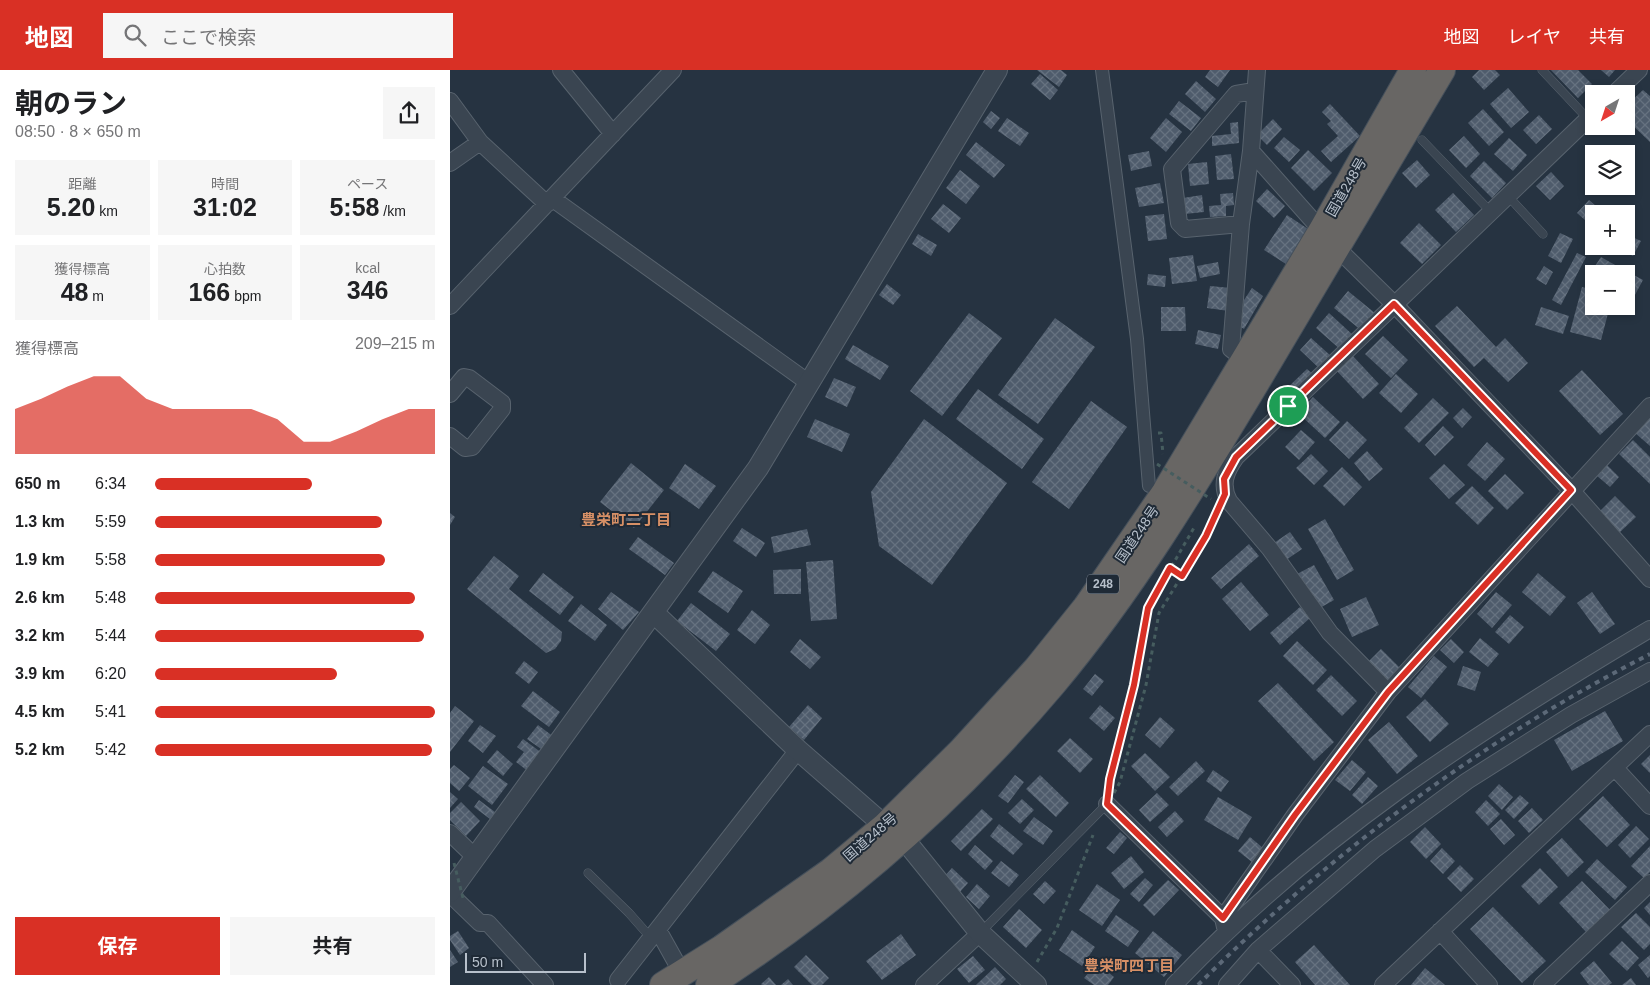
<!DOCTYPE html>
<html lang="ja">
<head>
<meta charset="utf-8">
<style>
	body { margin:0; font-family:Arial,"Noto Sans JP",sans-serif; background:#f6f6f6; color:#202124; height:100vh; display:flex; flex-direction:column; font-size:19px; white-space:nowrap }
	* { box-sizing:border-box; margin:0 }
	p { font-size:16px; color:#757577 }
	.icon { flex:none; width:28px; height:28px; fill:none; stroke:currentColor; stroke-width:2; stroke-linecap:round; stroke-linejoin:round }
	.map { position:relative; flex:1; overflow:hidden }
	.side { display:flex; flex-direction:column; background:#fff; width:450px }
	.side>* { flex:none }
	.needle { width:32px; rotate:219deg }
	.fabs { position:absolute; left:1135px; top:15px; display:grid; gap:10px }
	.fabs a { display:grid; place-items:center; width:50px; height:50px; border-radius:0px; background:#fff; box-shadow:0 2px 8px #0003; font-size:25px }
	.scale { position:absolute; left:15px; bottom:12px; width:121px; box-sizing:border-box; padding-left:5px; border:2px solid #b7c0cb; border-top:0; font-size:14px; line-height:18px; white-space:nowrap; color:#b7c0cb; -webkit-text-stroke:4px #1f2a36; paint-order:stroke }
	.pin { position:absolute; display:grid; place-items:center; width:42px; height:42px; color:#fff; margin:-21px; border:2px solid #fff; border-radius:50%; box-shadow:0 1px 5px #0007 }
	.round { display:grid; place-items:center; flex:none; width:52px; height:52px; border-radius:0px; background:#f6f6f6 }
	.headline { display:flex; align-items:center; justify-content:space-between; height:85px; padding:0 15px }
	h1 { font-size:28px; font-weight:700; line-height:38px }
	.figures { display:grid; grid-template-columns:repeat(3,1fr); gap:8px; height:85px; padding:5px 15px }
	.figures div { display:grid; align-content:center; border-radius:0px; background:#f6f6f6; text-align:center }
	.figures b { font-size:25px; font-weight:700 }
	.figures small { font-size:14px; font-weight:400 }
	.figures p { font-size:14px }
	.chart { height:140px; padding:10px 15px }
	.chart p { display:flex; justify-content:space-between }
	.chart svg { width:100%; height:90px; margin-top:5px; fill:#d93025; opacity:.7 }
	.button { display:flex; gap:10px; margin-top:auto; padding:10px 15px }
	.button a { flex:1; height:58px; border-radius:0px; background:#d93025; color:#fff; font-size:20px; font-weight:700; line-height:58px; text-align:center }
	.button a+a { background:#f6f6f6; color:#202124 }
	ul { padding:0 15px; list-style:none; font-size:16px }
	li { display:grid; grid-template-columns:80px 60px 1fr; align-items:center; height:38px }
	li i { height:12px; border-radius:6px; background:#d93025 }
	header { display:flex; align-items:center; gap:30px; box-sizing:border-box; height:70px; padding:0 25px; background:#d93025; color:#fff }
	header strong { font-size:24px }
	nav { display:flex; gap:28px; margin-inline-start:auto; font-size:18px }
	.search { width:350px; height:45px; background:#f6f6f6; display:flex; align-items:center; gap:12px; box-sizing:border-box; padding:0 18px; border-radius:0px; color:#757577; font-size:19px }
	main { display:flex; flex:1; min-height:0 }
	.map>svg:first-child { display:block }
	.building { fill:url(#building-cross-hatch) }
	.lines { fill:none; stroke-linecap:round; stroke-linejoin:round }
	.service-casing { stroke:#58636e; stroke-width:9 }
	.pedestrian-casing { stroke:#58636e; stroke-width:14 }
	.minor-casing { stroke:#58636e; stroke-width:18 }
	.tertiary-casing { stroke:#58636e; stroke-width:22 }
	.trunk-casing { stroke:#45505b; stroke-width:28 }
	.path { stroke:#465d5f; stroke-width:3; stroke-dasharray:4 4; stroke-linecap:butt }
	.service { stroke:#3a4551; stroke-width:8 }
	.pedestrian { stroke:#3a4551; stroke-width:12 }
	.minor { stroke:#3a4551; stroke-width:16 }
	.tertiary { stroke:#3a4551; stroke-width:20 }
	.trunk { stroke:#686664; stroke-width:26 }
	.rail { stroke:#5c6978; stroke-width:4; stroke-dasharray:5 5; stroke-linecap:butt }
	.path-bridge { stroke:#465d5f; stroke-width:3; stroke-dasharray:4 4; stroke-linecap:butt }
	.route-casing { stroke:#fff; stroke-width:10 }
	.route { stroke:#d93025; stroke-width:6 }
	.labels { text-anchor:middle; stroke-width:4; stroke-linejoin:round; paint-order:stroke }
	.shield { fill:#1f2a36; stroke:#89939e; stroke-width:1 }
	.shield-label { font-size:12px; font-weight:bold; fill:#b7c0cb }
	.street-label { font-size:14px; fill:#b7c0cb; stroke:#1f2a36 }
	.neighbourhood-label { font-size:15px; font-weight:bold; fill:#d79066; stroke:#1f2a36 }
</style>
</head>
<body>
<header>
<strong>地図</strong>
<div class="search"><svg class="icon" aria-label="search" viewBox="0 0 24 24"><circle cx="10" cy="10" r="6"/><path d="M15 15l6 6"/></svg>ここで検索</div>
<nav><a>地図</a><a>レイヤ</a><a>共有</a></nav>
</header>
<main>
<section class="side">
<div class="headline"><div><h1>朝のラン</h1><p>08:50 · 8 × 650 m</p></div><a class="round"><svg class="icon" aria-label="share" viewBox="0 0 24 24"><path d="M12 15V3M7 8l5-5 5 5M5 13v7h14v-7"/></svg></a></div>
<div class="figures">
<div><p>距離</p><b>5.20<small> km</small></b></div>
<div><p>時間</p><b>31:02</b></div>
<div><p>ペース</p><b>5:58<small> /km</small></b></div>
</div>
<div class="figures">
<div><p>獲得標高</p><b>48<small> m</small></b></div>
<div><p>心拍数</p><b>166<small> bpm</small></b></div>
<div><p>kcal</p><b>346</b></div>
</div>
<div class="chart"><p><span>獲得標高</span>209–215 m</p>
<svg viewBox="0 0 160 44" preserveAspectRatio="none"><path d="M0 44V22L10 17L20 11L30 6L40 6L50 17L60 22L70 22L80 22L90 22L100 27L110 38L120 38L130 33L140 27L150 22L160 22V44z"/></svg>
</div>
<ul>
<li><b>650 m</b>6:34<i style="width:56%"></i></li>
<li><b>1.3 km</b>5:59<i style="width:81%"></i></li>
<li><b>1.9 km</b>5:58<i style="width:82%"></i></li>
<li><b>2.6 km</b>5:48<i style="width:93%"></i></li>
<li><b>3.2 km</b>5:44<i style="width:96%"></i></li>
<li><b>3.9 km</b>6:20<i style="width:65%"></i></li>
<li><b>4.5 km</b>5:41<i style="width:100%"></i></li>
<li><b>5.2 km</b>5:42<i style="width:99%"></i></li>
</ul>
<div class="button"><a>保存</a><a>共有</a></div>
</section>
<div class="map">
<svg width="1200" height="915" viewBox="0 0 1200 915">
	<defs>
		<pattern id="building-cross-hatch" width="8" height="8" patternUnits="userSpaceOnUse" patternTransform="scale(1.25)"><rect width="8" height="8" fill="#4f5c6c"/><path d="M0 0l8 8M0 8l8-8" fill="none" stroke="#667280"/></pattern>
	</defs>
	<rect width="100%" height="100%" fill="#263341"/>
	<!-- building -->
	<path class="building" d="M587 0H611L617 5 609 17Z
		M760 0H780L768 17 755 7Z
		M1029 0H1045L1050 5 1034 20 1022 7Z
		M1101 0H1128L1142 14 1128 28Z
		M1151 0H1165L1159 7Z
		M590 4 608 20 600 30 581 14Z
		M746 11 766 29 755 42 735 24Z
		M1058 18 1079 42 1061 58 1040 34Z
		M1193 20 1200 26V72L1176 49V36Z
		M729 31 751 48 741 61 719 44Z
		M880 34 910 66 881 92 871 81 888 66 877 54 881 51 872 42Z
		M1033 39 1054 62 1039 76 1018 53Z
		M541 41 550 48 541 59 533 52Z
		M1089 45 1102 59 1086 74 1073 60Z
		M557 48 579 63 570 76 548 61Z
		M716 48 732 62 716 82 700 68Z
		M823 49 832 59 817 75 807 65Z
		M788 52 789 73 762 76V66L781 64 780 53Z
		M1014 66 1030 84 1016 98 999 80Z
		M834 67 850 80 839 92 824 78Z
		M1059 68 1077 85 1063 101 1044 84Z
		M526 72 555 95 544 108 516 85Z
		M858 80 882 103 864 121 841 98Z
		M699 81 702 96 681 101 678 85Z
		M781 84 784 109 767 110 765 86Z
		M967 90 980 105 966 118 952 103Z
		M1034 91 1056 113 1042 128 1020 106Z
		M757 92 759 114 740 116 738 94Z
		M510 100 530 116 516 134 496 118Z
		M1101 102 1114 116 1100 130 1086 116Z
		M710 113 714 133 689 137 685 118Z
		M817 119 835 136 824 148 806 131Z
		M783 123 784 135 776 136V146L760 147 759 136 771 135 770 124Z
		M1003 123 1024 145 1006 162 985 140Z
		M752 125 754 142 735 144 733 128Z
		M1139 130 1155 144H1144V158L1127 143Z
		M493 134 511 148 499 163 481 149Z
		M714 144 717 169 698 171 695 146Z
		M837 145 858 159 836 194 814 180Z
		M969 153 991 175 972 194 950 173Z
		M1110 163 1123 169 1111 193 1098 186Z
		M468 164 487 175 481 186 462 174Z
		M1176 164 1191 171 1183 186 1164 176H1176Z
		M1127 183 1136 187 1111 235 1102 230Z
		M743 185 747 211 722 214 719 188Z
		M1151 187 1165 195 1159 204 1145 196Z
		M768 192 770 204 750 208 747 196Z
		M1094 196 1103 202 1096 215 1086 209Z
		M1180 203 1193 210 1180 234 1176 232V209Z
		M698 204 716 206 715 217 697 215Z
		M437 214 451 225 443 235 429 225Z
		M760 216 781 218 779 241 757 238Z
		M1132 217 1144 220V236H1160L1151 270 1120 262Z
		M802 218 813 226 794 259 791 257 794 230Z
		M898 221 926 244 912 261 884 238Z
		M1007 236 1046 277 1055 268 1078 293 1058 312 1034 288 1024 297 985 256Z
		M711 237H735L736 261H711Z
		M1091 237 1119 246 1113 264 1085 255Z
		M519 243 552 268 492 346 460 321Z
		M879 243 904 266 891 280 866 258Z
		M605 248 645 277 588 354 548 325Z
		M748 260 771 265 768 279 745 274Z
		M933 266 958 290 941 308 915 284Z
		M861 268 881 286 870 299 850 280Z
		M403 275 439 296 430 310 395 289Z
		M902 285 929 314 913 329 886 300Z
		M857 299 865 306 842 328 835 320Z
		M1132 300 1173 344 1150 365 1109 321Z
		M946 304 968 324 951 343 929 323Z
		M384 308 406 317 397 337 375 327Z
		M528 319 594 369 572 399 506 349Z
		M863 327 890 352 875 368 848 343Z
		M983 328 999 343 969 373 954 358Z
		M641 331 677 357 619 439 582 412Z
		M1013 338 1022 347 1012 358 1003 348Z
		M1200 344V376L1184 362Z
		M365 349 400 364 392 382 357 367Z
		M474 349 557 413 482 515 429 476 421 422Z
		M897 351 917 370 899 389 879 370Z
		M993 356 1004 367 985 386 975 375Z
		M851 360 865 372 849 390 835 377Z
		M1183 370 1200 387V414L1169 384Z
		M1037 372 1055 389 1035 411 1017 395Z
		M917 381 933 399 919 411 904 393Z
		M861 384 878 401 864 415 846 398Z
		M181 393 214 420 184 458 150 432Z
		M235 394 266 416 249 439 219 418Z
		M994 394 1015 415 999 429 979 408Z
		M1156 394 1169 407 1160 417 1146 405Z
		M892 397 912 417 894 436 873 416Z
		M1055 404 1074 423 1057 440 1038 421Z
		M1022 416 1044 438 1028 455 1005 433Z
		M1165 426 1186 447 1169 463 1149 442Z
		M0 443 5 447 0 455Z
		M875 449 904 500 887 510 858 459Z
		M292 458 315 473 306 487 283 471Z
		M357 459 361 475 324 483 321 467Z
		M840 462 852 479 836 490 824 473Z
		M188 467 224 493 215 505 179 479Z
		M799 474 809 486 771 519 761 508Z
		M44 486 69 506 59 519 112 562 111 571 105 579 96 583 17 519Z
		M383 490 387 549 361 551 356 492Z
		M864 495 884 530 868 539 847 504Z
		M351 499V524H324L323 500Z
		M263 501 293 521 278 543 248 522Z
		M93 503 124 527 110 545 79 521Z
		M1088 503 1116 527 1100 546 1072 522Z
		M791 512 819 545 800 561 772 529Z
		M161 522 189 542 173 560 148 539Z
		M1046 522 1062 535 1042 558 1027 544Z
		M1142 522 1165 554 1150 564 1127 533Z
		M916 527 929 555 902 567 890 539Z
		M241 533 280 564 266 581 227 551Z
		M131 534 157 555 145 571 118 551Z
		M850 537 860 548 830 575 820 563Z
		M302 540 320 555 305 574 287 560Z
		M1060 545 1074 557 1059 574 1045 562Z
		M1030 568 1049 584 1038 597 1019 582Z
		M350 569 371 587 360 599 340 582Z
		M1001 569 1014 582 1004 593 990 580Z
		M847 571 877 600 863 615 833 586Z
		M931 579 951 599 939 612 918 592Z
		M984 586 997 597 971 628 958 617Z
		M74 591 88 602 79 614 65 603Z
		M1013 596 1031 602 1025 621 1007 615Z
		M645 604 654 611 642 626 633 619Z
		M881 605 907 631 892 646 866 620Z
		M828 613 884 672 864 691 808 631Z
		M83 621 110 642 99 657 71 636Z
		M975 629 999 654 980 672 956 647Z
		M358 635 372 648 354 670 339 657Z
		M650 635 665 648 654 661 639 648Z
		M5 636 24 651 0 682V643Z
		M1155 641 1173 671 1122 701 1104 670Z
		M710 647 725 660 710 678 695 665Z
		M939 652 968 686 947 704 918 670Z
		M30 655 46 666 33 683 18 671Z
		M88 655 104 667 94 681 77 669Z
		M620 668 643 689 630 703 607 681Z
		M73 669 92 683 79 702 66 692 74 682 67 677Z
		M47 680 63 694 53 706 37 692Z
		M695 683 720 707 705 721 681 696Z
		M1200 685V703L1191 694Z
		M902 690 916 702 900 721 885 710Z
		M746 691 755 701 728 726 719 717Z
		M4 695 20 708 9 721 0 713V699Z
		M33 696 58 714 42 735 18 716Z
		M763 700 779 711 771 722 756 711Z
		M565 705 574 712 558 733 548 726Z
		M590 705 619 733 606 747 576 719Z
		M918 707 928 716 912 734 902 725Z
		M1049 714 1063 727 1052 740 1038 726Z
		M0 722 8 729 0 738Z
		M707 723 719 735 700 752 689 740Z
		M1070 725 1079 733 1064 749 1055 740Z
		M1153 726 1180 755 1157 777 1129 749Z
		M768 727 802 747 788 770 754 750Z
		M572 729 584 740 570 754 558 743Z
		M29 730 45 742 40 749 24 737Z
		M1036 730 1050 744 1038 756 1025 742Z
		M11 732 30 751 16 766 0 750V743Z
		M1082 738 1093 750 1079 763 1068 751Z
		M532 739 543 749 511 781 501 771Z
		M725 741 734 751 717 767 708 757Z
		M584 747 603 761 593 775 573 761Z
		M1051 749 1065 765 1054 775 1040 759Z
		M549 754 573 774 563 785 540 766Z
		M1186 756 1199 769 1180 788 1168 775Z
		M975 757 991 774 976 789 960 772Z
		M670 762 677 768 664 784 656 778Z
		M800 767 813 778 802 792 788 781Z
		M1112 768 1134 792 1118 807 1096 782Z
		M525 775 543 791 535 800 518 784Z
		M1200 776V802L1194 808 1181 796Z
		M992 778 1005 791 993 804 980 791Z
		M681 786 694 802 674 819 661 803Z
		M1147 789 1177 817 1165 830 1135 802Z
		M551 791 569 805 559 817 541 803Z
		M1010 795 1024 809 1011 822 997 808Z
		M502 798 518 813 509 823 493 808Z
		M1090 798 1108 817 1089 835 1071 816Z
		M695 808 703 815 689 832 680 824Z
		M718 810 729 820 704 846 693 835Z
		M595 811 606 821 594 834 583 824Z
		M1132 811 1160 840 1136 862 1109 833Z
		M527 814 540 826 529 839 516 827Z
		M647 814 670 830 652 856 629 840Z
		M1200 832V845L1194 838Z
		M1043 837 1096 891 1072 913 1020 859Z
		M569 839 592 860 576 878 553 857Z
		M1186 843 1200 857V874L1194 880 1171 857Z
		M666 845 689 861 678 877 655 861Z
		M622 860 645 877 632 896 609 880Z
		M8 861 19 878 10 885 0 870V866Z
		M703 861 732 885 714 907 685 883Z
		M451 864 466 885 432 910 416 891Z
		M1172 871 1189 888 1177 901 1159 884Z
		M864 875 900 915H865L845 892Z
		M0 880 8 892 0 897Z
		M356 885 379 908 372 915H362L344 897Z
		M1200 885V906L1198 908 1188 895Z
		M523 886 535 900 519 913 507 899Z
		M1144 891 1162 913 1159 915H1139L1130 903Z
		M647 893 664 907 658 915H644L634 908Z
		M545 897 556 909 550 915H526Z
		M975 898 995 915H961Z
		M319 907 326 915H312L311 914Z
		M1181 908 1186 915H1172Z
		M338 909 343 915H331Z"/>
	<g class="lines">
		<!-- service casing -->
		<g class="service-casing">
			<path id="service" d="M1092 0 1138 49
				M972 70 1041 142
				M1058 126 1093 164
				M138 803 179 843 201 868
				M531 862 657 734"/>
		</g>
		<!-- pedestrian casing -->
		<g class="pedestrian-casing">
			<path id="pedestrian" d="M652 0 687 269 699 416"/>
		</g>
		<!-- minor casing -->
		<g class="minor-casing">
			<path id="minor" d="M111 0 163 64
				M1164 24 1189 0
				M0 31 30 72 97 134
				M801 81 887 178 944 234 1121 420 1200 509
				M0 93 30 72
				M103 129 359 313
				M791 154 735 159 729 153 722 99 786 24 804 21
				M0 236 223 0
				M794 289 781 279 791 154 801 81 807 0
				M0 324 14 307 19 308 52 333V339L22 377 15 378 0 366
				M938 622 880 563 820 479 779 431C770 414 776 401 786 387L1144 43
				M1165 698 1200 736
				M657 734 773 848 775 857
				M0 763 25 787
				M0 824 30 853H38L95 915
				M773 848 845 745 938 622 1200 336
				M208 860 232 903
				M990 861 1039 915
				M808 880 842 915
				M168 910 348 680
				M474 915 530 863
				M724 915C864 767 1026 662 1200 559
				M777 915 808 880 925 779 1017 711 1121 645 1200 601
				M933 915 1200 664
				M1092 915 1200 813"/>
		</g>
		<!-- tertiary casing -->
		<g class="tertiary-casing">
			<path id="tertiary" d="M204 543 348 680 435 756 454 769 530 863 586 915
				M0 822 308 398 547 0"/>
		</g>
		<!-- trunk casing -->
		<g class="trunk-casing">
			<path id="trunk" d="M213 915 272 878 381 801 435 756 511 681 587 598 636 537 715 422 872 160 963 0
				M259 915C388 832 504 731 603 614 682 520 746 413 809 308 870 205 931 103 992 0"/>
		</g>
		<!-- path -->
		<path class="path" d="M708 363H711L713 384
			M719 498 732 506
			M659 718 684 615 698 537 745 456
			M664 723 670 712 696 615 709 543 756 466 767 441
			M587 892 607 858 643 765"/>
		<!-- service -->
		<use href="#service" class="service"/>
		<!-- pedestrian -->
		<use href="#pedestrian" class="pedestrian"/>
		<!-- minor -->
		<use href="#minor" class="minor"/>
		<!-- tertiary -->
		<use href="#tertiary" class="tertiary"/>
		<!-- trunk -->
		<use href="#trunk" class="trunk"/>
		<!-- rail -->
		<path class="rail" d="M748 915C880 783 1034 669 1200 584"/>
		<!-- path-bridge -->
		<path class="path-bridge" d="M707 394 761 429
			M4 793 13 828"/>
	</g>
	<g class="lines">
		<!-- route casing -->
		<g class="route-casing">
			<path id="route" d="M944 234 1121 420 938 622 845 745 773 848 657 734 660 709 684 615 698 538 720 498 732 506 756 466 775 424 774 409 786 387Z"/>
		</g>
		<!-- route -->
		<use href="#route" class="route"/>
	</g>
	<g class="labels">
		<!-- shield labels -->
		<rect class="shield" x="637" y="504.5" width="32" height="19" rx="4"/>
		<g class="shield-label">
			<text x="653" y="518">248</text>
		</g>
		<!-- street labels -->
		<g class="street-label">
			<text transform="translate(896 117) rotate(-60)" y="5">国道248号</text>
			<text transform="translate(687 464) rotate(-56)" y="5">国道248号</text>
			<text transform="translate(420 767) rotate(-41)" y="5">国道248号</text>
		</g>
		<!-- neighbourhood labels -->
		<g class="neighbourhood-label">
			<text x="176" y="455">豊栄町二丁目</text>
			<text x="679" y="901">豊栄町四丁目</text>
		</g>
	</g>
</svg>
<div class="fabs">
<a><svg class="needle" viewBox="-14 -14 28 28"><path d="M0-13l5 13h-10z" fill="#e53935"/><path d="M0 13l5-13h-10z" fill="#757577"/></svg></a>
<a><svg class="icon" aria-label="layers" viewBox="0 0 24 24"><path d="M12 4l9 5-9 5-9-5zM3 14l9 5 9-5"/></svg></a>
<a>+</a>
<a>−</a>
</div>
<div class="scale">50 m</div>
<div class="pin" style="left:838px;top:336px;background:#1e9e55"><svg class="icon" aria-label="arrive" viewBox="0 0 24 24"><path d="M6 21V4h12l-3 4 3 4H6"/></svg></div>
</div>
</main>
</body>
</html>
